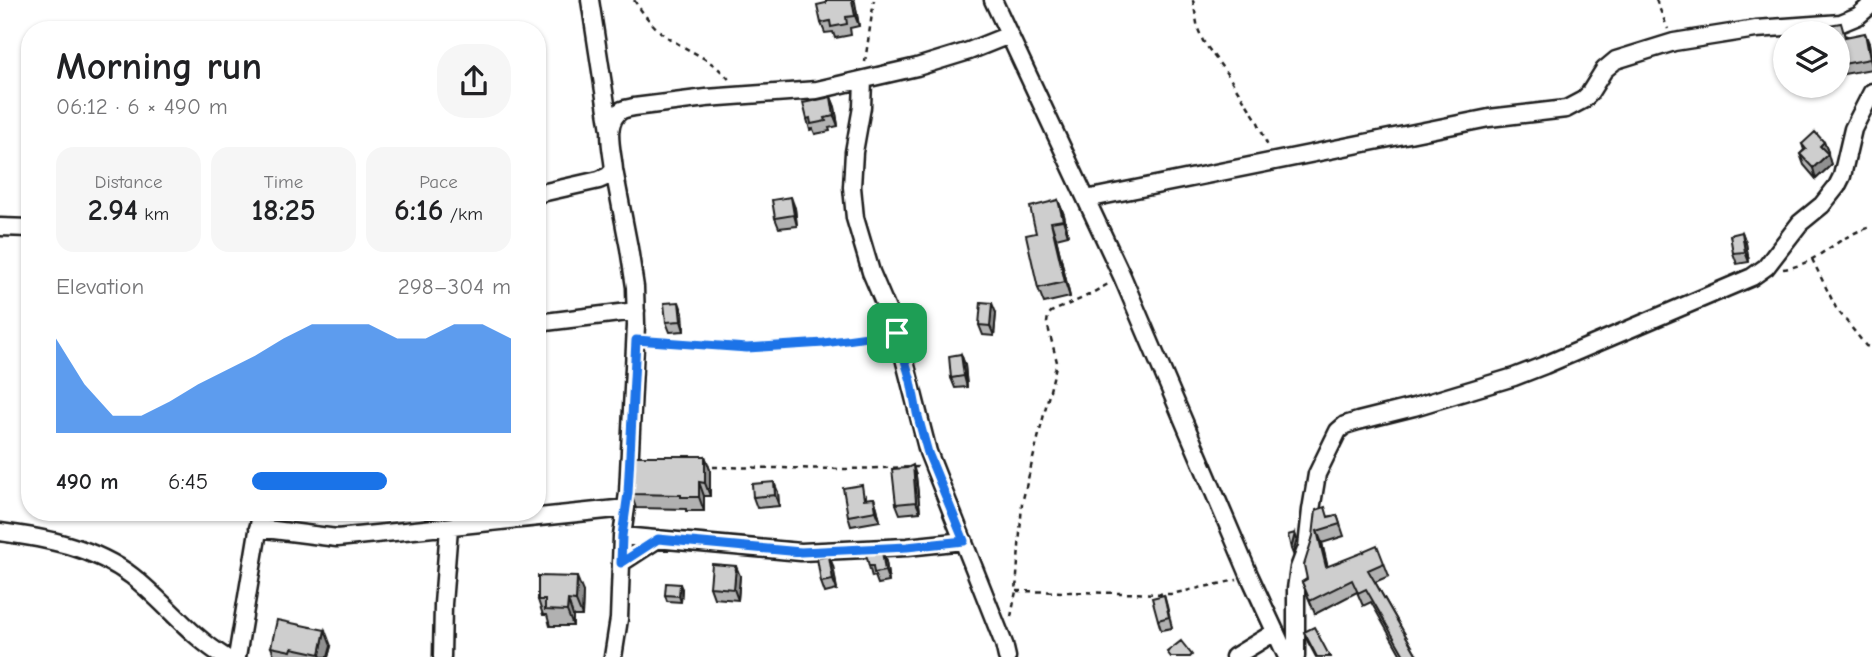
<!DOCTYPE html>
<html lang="en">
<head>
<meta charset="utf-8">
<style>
	body { margin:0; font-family:"Comic Neue",sans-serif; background:#f6f6f6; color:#202124; height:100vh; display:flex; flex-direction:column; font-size:26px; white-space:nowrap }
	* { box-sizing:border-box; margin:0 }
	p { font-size:23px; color:#757577 }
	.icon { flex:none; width:38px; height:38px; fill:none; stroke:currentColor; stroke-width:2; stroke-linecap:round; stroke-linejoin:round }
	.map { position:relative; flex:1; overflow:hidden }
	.drawer { position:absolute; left:21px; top:21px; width:525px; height:500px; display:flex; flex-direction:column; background:#fff; border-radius:28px; box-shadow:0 2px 5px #0004 }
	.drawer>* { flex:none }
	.tools { position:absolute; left:1773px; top:21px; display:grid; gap:14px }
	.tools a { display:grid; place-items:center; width:77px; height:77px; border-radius:50%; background:#fff; box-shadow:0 2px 5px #0004; font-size:35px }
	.pin { position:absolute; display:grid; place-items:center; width:60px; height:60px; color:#fff; margin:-30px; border-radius:14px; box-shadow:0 4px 10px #0006 }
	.round { display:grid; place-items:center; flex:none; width:74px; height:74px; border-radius:28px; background:#f6f6f6 }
	.head { display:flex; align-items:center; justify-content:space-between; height:119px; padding:0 35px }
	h1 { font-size:38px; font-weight:700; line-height:52px }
	.stats { display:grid; grid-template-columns:repeat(3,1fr); gap:10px; height:119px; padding:7px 35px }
	.stats div { display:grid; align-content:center; border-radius:18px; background:#f6f6f6; text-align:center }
	.stats b { font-size:30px; font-weight:700 }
	.stats small { font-size:19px; font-weight:400 }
	.stats p { font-size:19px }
	.chart { height:196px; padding:14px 35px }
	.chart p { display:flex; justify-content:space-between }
	.chart svg { width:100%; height:126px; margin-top:7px; fill:#1a73e8; opacity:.7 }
	ul { padding:0 35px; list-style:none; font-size:23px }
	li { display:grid; grid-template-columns:112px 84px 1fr; align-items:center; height:52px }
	li i { height:18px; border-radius:9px; background:#1a73e8 }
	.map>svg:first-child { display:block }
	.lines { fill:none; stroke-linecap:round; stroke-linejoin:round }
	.minor-casing { stroke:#1c1c1c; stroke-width:21 }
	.path { stroke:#1c1c1c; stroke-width:2.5; stroke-dasharray:5 5; stroke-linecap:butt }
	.minor { stroke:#fff; stroke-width:16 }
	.wall { fill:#b1b1b1; stroke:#1c1c1c; stroke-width:2 }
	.shaded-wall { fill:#909090; stroke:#1c1c1c; stroke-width:2 }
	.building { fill:#cecece; stroke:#1c1c1c; stroke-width:2 }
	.route-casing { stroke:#fff; stroke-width:14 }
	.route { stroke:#1a73e8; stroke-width:9 }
</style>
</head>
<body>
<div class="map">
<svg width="1872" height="657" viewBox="0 0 1872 657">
	<rect width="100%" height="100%" fill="#fff"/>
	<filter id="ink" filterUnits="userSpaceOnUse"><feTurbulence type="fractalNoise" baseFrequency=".0143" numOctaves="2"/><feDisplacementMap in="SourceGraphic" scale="14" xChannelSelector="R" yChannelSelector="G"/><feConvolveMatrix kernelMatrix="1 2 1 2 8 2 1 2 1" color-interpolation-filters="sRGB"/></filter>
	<g filter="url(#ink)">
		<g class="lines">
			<!-- minor casing -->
			<g class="minor-casing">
				<path id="minor" d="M590 0 610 130
					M993 0 1122 276 1250 577 1287 657
					M863 80 862 107 854 152 852 187 855 218 871 272 897 333 903 354 928 452 1004 644 1007 657
					M537 194 599 180 608 176 614 170C613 152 602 122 622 110 626 108 630 108 634 107L706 98 817 90 917 67 969 51 1009 35
					M1086 199 1489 118 1566 109 1583 100 1589 94 1604 70 1616 60 1674 42 1756 29 1841 23 1858 16 1872 4
					M0 227 30 228
					M537 323 636 311
					M258 528 337 538 626 508
					M0 532C45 538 94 547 132 576 164 601 190 636 225 657
					M622 536 801 552 907 547 964 541
					M621 563 658 539
					M237 657 261 513
					M442 657 443 604 449 528
					M613 657 619 619 622 536 628 493 636 325 635 287 629 248 614 170
					M1234 657 1275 632
					M1296 657V589L1299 568 1307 547 1311 510 1317 474 1338 431 1345 425 1358 421 1414 407 1514 377 1545 365 1752 277 1766 267 1800 223 1822 205 1837 186 1842 176 1853 129 1872 92"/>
			</g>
			<!-- path -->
			<path class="path" d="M634 0C642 12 651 24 663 34 687 52 712 57 731 82
				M1193 0 1198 29 1203 41 1227 74 1257 120 1269 149
				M1656 0 1668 29
				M865 62 874 0
				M1812 259 1836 308 1866 346 1872 348
				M1783 269C1818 265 1838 234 1872 227
				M650 341 747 348 824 343 884 335
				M713 467 846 469 919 467
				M1017 591 1171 594 1237 580
				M1011 617 1016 591 1022 503 1057 362 1047 323 1048 316 1051 312 1083 298 1110 283"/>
			<!-- minor -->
			<use href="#minor" class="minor"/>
		</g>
		<!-- wall -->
		<path class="wall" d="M826 0H854L859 26 850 28 851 35 835 38 833 32 825 33 821 23 826 3Z
			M1838 33 1869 43 1872 61V69L1838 75Z
			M831 97 835 107 838 126 829 128 830 131 815 134 813 129 810 130 807 119Z
			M1824 142 1828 152 1827 153 1831 165 1816 179 1804 165 1800 154 1804 150 1802 144Z
			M1058 200 1064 215 1068 235 1056 238 1070 297 1044 303 1038 288 1036 233Z
			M795 208 797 226 779 228 775 218Z
			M1742 232 1746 243 1749 262 1737 264 1733 253Z
			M683 313 684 331 670 332 666 322Z
			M996 313 994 336 983 335 979 325Z
			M961 354 965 365 967 387 955 388 951 378Z
			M705 456 710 470V496H704V511H686V509L636 508 631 494Z
			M916 476 920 512 900 514 896 504Z
			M778 492 779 506 757 508 753 497Z
			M866 495V499L874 498 877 508 880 521 851 526 848 516Z
			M1337 515 1344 536 1322 543 1327 567 1384 563 1389 576 1375 582 1418 657H1402L1371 602 1363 606 1357 592 1315 614 1302 582 1307 579 1313 536 1328 517Z
			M882 551 886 562 889 582 878 584 875 576 872 577 869 566Z
			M829 556 833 566 837 590 825 593 821 582Z
			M740 576 738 600 714 598 710 587Z
			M682 589 681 602 667 601 665 595Z
			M583 592 582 616H573V626H550L547 615H543L538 600Z
			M1164 595 1167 606 1172 628 1161 630 1158 620Z
			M1304 632 1330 657H1316L1308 642Z
			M331 646 328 657H275L271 647Z"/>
		<!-- shaded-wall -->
		<path class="shaded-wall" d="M852 0H854L855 2 859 26 855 16Z
			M1865 33 1869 43 1872 66 1870 59Z
			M831 97 835 107 838 126 834 116Z
			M1824 142 1828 152 1823 156 1820 146Z
			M1828 154 1831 165 1816 179 1813 168Z
			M791 197 795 208 797 226 794 215Z
			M1058 200 1064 215 1068 235 1063 220Z
			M1051 222 1056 238 1070 297 1065 282Z
			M1742 232 1746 243 1749 262 1745 252Z
			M679 302 683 313 684 331 681 321Z
			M992 303 996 313 994 336 990 326Z
			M961 354 965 365 967 387 964 376Z
			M705 456 710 470V496L705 483Z
			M913 465 916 476 920 512 916 502Z
			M699 482 704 496V511L699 497Z
			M774 482 778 492 779 506 775 495Z
			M874 498 877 508 880 521 876 511Z
			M1317 531 1322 543 1331 580 1326 567Z
			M1295 533 1297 539 1293 554 1291 549Z
			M882 551 886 562 889 582 885 571Z
			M829 556 833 566 837 590 833 580Z
			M736 566 740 576 738 600 734 589Z
			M577 577 583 592 582 616 576 601Z
			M680 584 682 589 681 602 679 596Z
			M568 600 573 616V626L567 611Z
			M325 630 331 646 328 657H321L320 654Z"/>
		<!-- building -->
		<path class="building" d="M826 0H852L855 16 846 17 847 24 831 27 830 21 821 23 817 5 826 3Z
			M1841 23 1845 37 1865 33 1870 59 1838 65V33H1830L1829 25Z
			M831 97 834 116 825 118 826 121 811 124 810 118 807 119 803 103Z
			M1815 132 1824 142 1820 146 1828 154 1813 168 1800 154 1806 149 1802 144Z
			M791 197 794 215 775 218 772 200Z
			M1058 200 1063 220 1051 222 1065 282 1038 288 1026 235 1036 233 1030 207Z
			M1742 232 1745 252 1733 253 1730 235Z
			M679 302 681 321 666 322 664 303Z
			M981 302 992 303 990 326 979 325Z
			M961 354 964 376 951 378 949 356Z
			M635 456H705V483L699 482V497H681V495L631 494Z
			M913 465 916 502 896 504 892 469 907 468Z
			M774 482 775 495 753 497 752 484Z
			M862 485 864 499 874 498 876 511 848 516 843 488Z
			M1325 507 1328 517 1337 515 1340 524 1317 531 1326 567 1364 552 1363 551 1377 545 1384 563 1368 570 1418 657H1405L1366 589 1358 593 1352 580 1310 601 1302 582 1307 579 1304 565 1313 536 1316 510Z
			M1295 533 1291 549 1288 535Z
			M882 551 885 571 874 573 873 566H869L866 554Z
			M829 556 833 580 821 582 817 558Z
			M712 564 736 566 734 589 710 587Z
			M538 576 577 577 576 601 568 600 567 611 545 610V600H538Z
			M666 583 680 584 679 596 665 595Z
			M1164 595 1169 617 1158 620 1152 598Z
			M277 620 325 630 320 654 292 648 291 651 271 647Z
			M1314 627 1330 657H1317L1304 632Z
			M1181 641 1192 655 1190 657H1171L1167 652Z"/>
	</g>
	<g class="lines" filter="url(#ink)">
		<!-- route casing -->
		<g class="route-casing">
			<path id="route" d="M897 333 911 381 917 413 928 453 964 541 907 547 801 552 658 539 621 563 622 536 628 493 636 340 747 348 824 343Z"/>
		</g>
		<!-- route -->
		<use href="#route" class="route"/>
	</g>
</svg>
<div class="tools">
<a><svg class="icon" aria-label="layers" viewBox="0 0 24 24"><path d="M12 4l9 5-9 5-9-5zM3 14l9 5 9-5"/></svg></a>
</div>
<div class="pin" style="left:897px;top:333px;background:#1e9e55"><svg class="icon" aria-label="arrive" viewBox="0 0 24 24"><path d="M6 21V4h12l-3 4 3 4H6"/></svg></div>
<section class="drawer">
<div class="head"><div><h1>Morning run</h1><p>06:12 · 6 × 490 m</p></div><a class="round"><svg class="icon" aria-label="share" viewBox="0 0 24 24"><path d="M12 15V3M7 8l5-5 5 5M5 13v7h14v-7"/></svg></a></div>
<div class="stats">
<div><p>Distance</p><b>2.94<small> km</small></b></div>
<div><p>Time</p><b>18:25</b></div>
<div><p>Pace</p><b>6:16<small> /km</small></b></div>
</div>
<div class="chart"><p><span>Elevation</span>298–304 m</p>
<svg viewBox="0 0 160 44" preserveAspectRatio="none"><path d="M0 44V11L10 27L20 38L30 38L40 33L50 27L60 22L70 17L80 11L90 6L100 6L110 6L120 11L130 11L140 6L150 6L160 11V44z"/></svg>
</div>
<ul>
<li><b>490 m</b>6:45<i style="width:52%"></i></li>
</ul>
</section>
</div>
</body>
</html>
